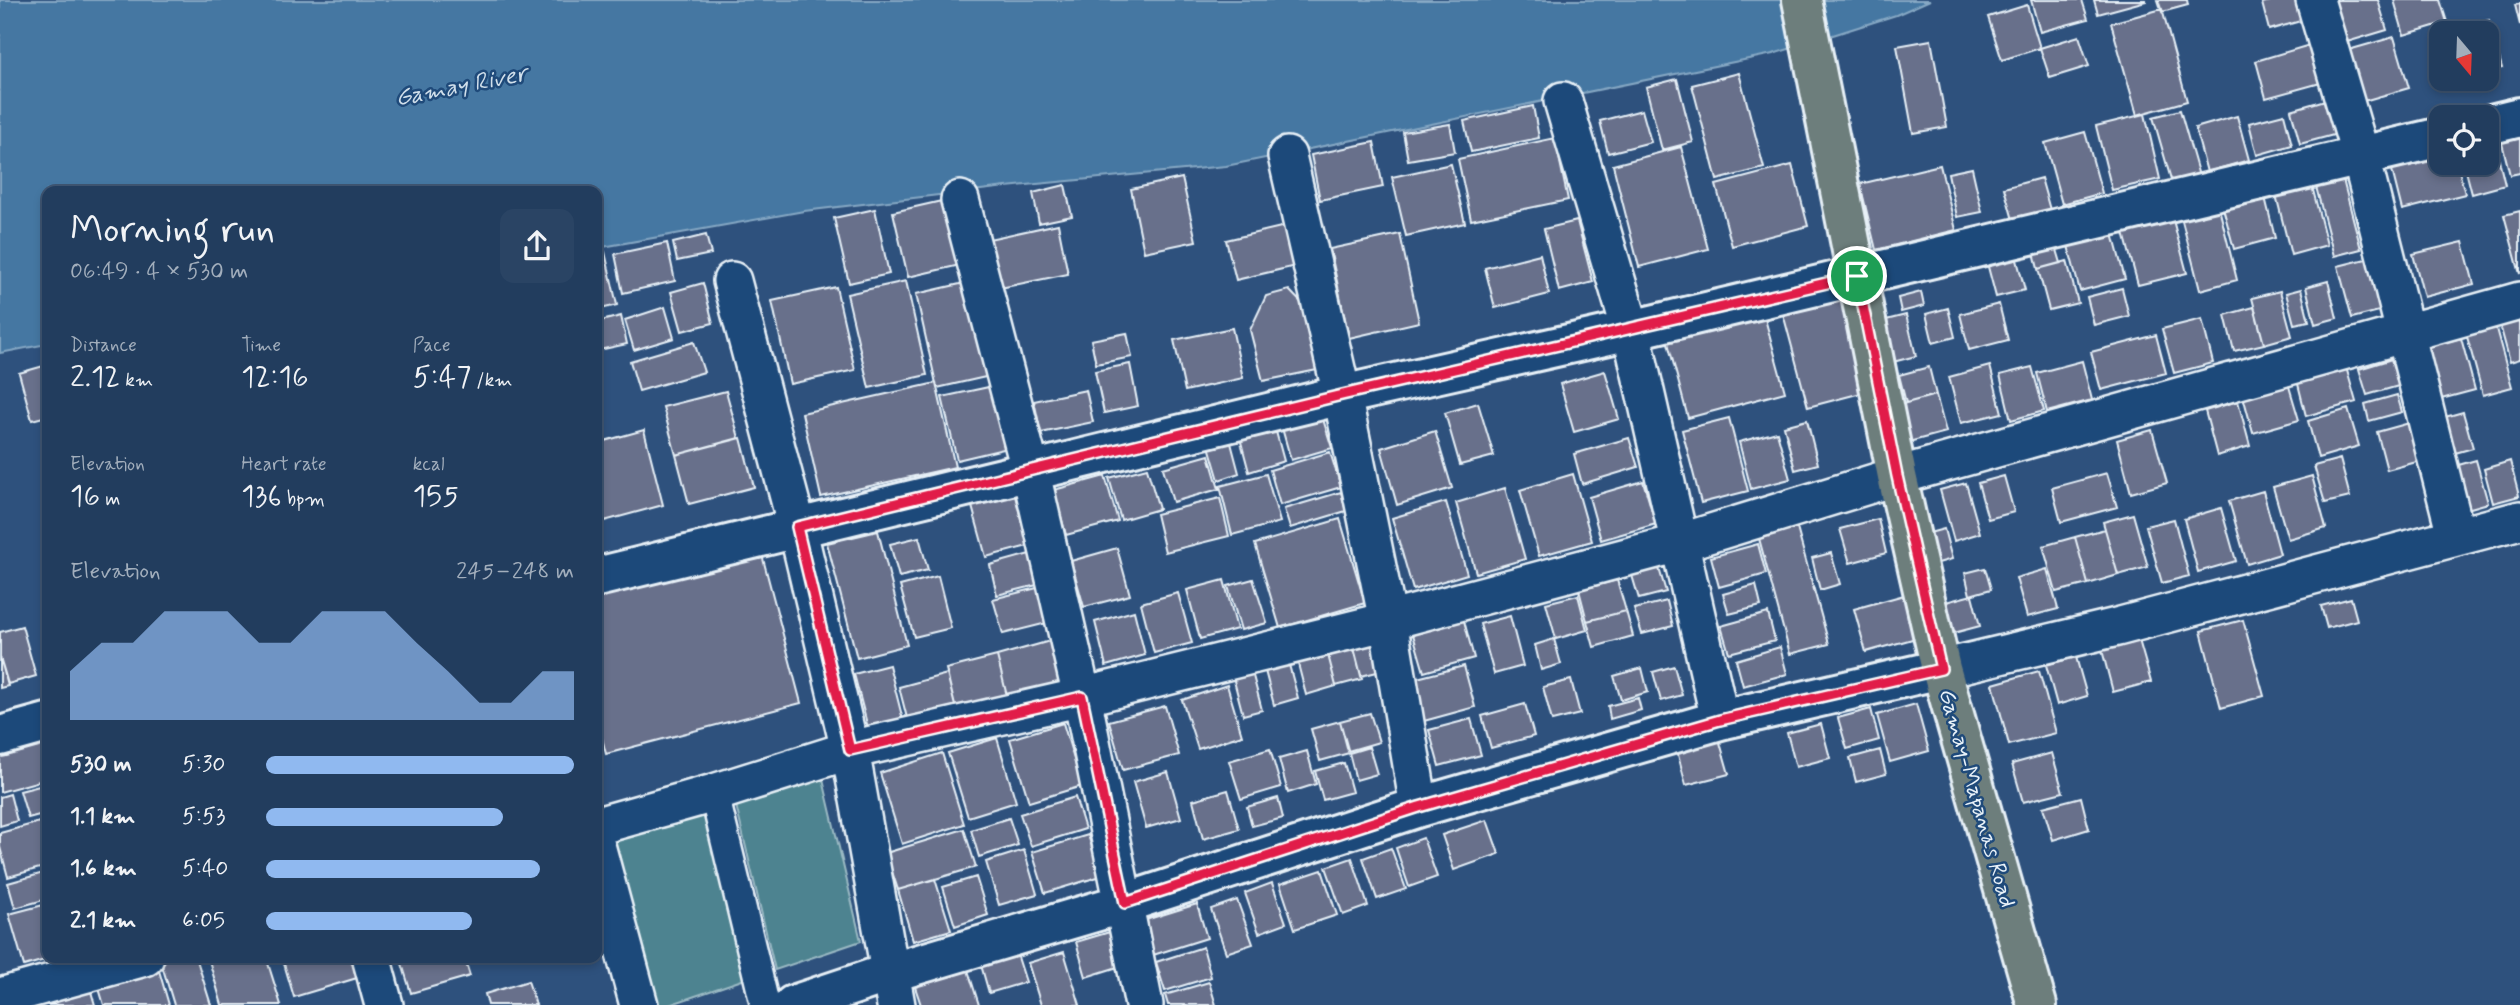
<!DOCTYPE html>
<html lang="en">
<head>
<meta charset="utf-8">
<style>
	body { margin:0; font-family:Mynerve,sans-serif; background:#2a4464; color:#f1f3f6; height:100vh; display:flex; flex-direction:column; font-size:26px; white-space:nowrap }
	* { box-sizing:border-box; margin:0 }
	p { font-size:23px; color:#a2aebc }
	.icon { flex:none; width:38px; height:38px; fill:none; stroke:currentColor; stroke-width:2; stroke-linecap:round; stroke-linejoin:round }
	.map { position:relative; flex:1; overflow:hidden }
	.drawer { position:absolute; left:42px; top:186px; width:560px; height:777px; display:flex; flex-direction:column; background:#223d5e; border-radius:14px; box-shadow:0 4px 10px #0003,0 0 0 2px #3f5673 }
	.drawer>* { flex:none }
	.needle { width:46px; rotate:161deg }
	.buttons { position:absolute; left:2429px; top:21px; display:grid; gap:14px }
	.buttons a { display:grid; place-items:center; width:70px; height:70px; border-radius:14px; background:#223d5e; box-shadow:0 4px 10px #0003,0 0 0 2px #3f5673; font-size:35px }
	.pin { position:absolute; display:grid; place-items:center; width:60px; height:60px; color:#fff; margin:-30px; border:4px solid #fff; border-radius:50%; box-shadow:0 2px 7px #0007 }
	.round { display:grid; place-items:center; flex:none; width:74px; height:74px; border-radius:14px; background:#2a4464 }
	.overview { display:flex; align-items:center; justify-content:space-between; height:119px; padding:0 28px }
	h1 { font-size:38px; font-weight:600; line-height:52px }
	.stats { display:grid; grid-template-columns:repeat(3,1fr); gap:10px; height:119px; padding:7px 28px }
	.stats div { display:grid; align-content:center }
	.stats b { font-size:30px; font-weight:600 }
	.stats small { font-size:19px; font-weight:400 }
	.stats p { font-size:19px }
	.chart { height:196px; padding:14px 28px }
	.chart p { display:flex; justify-content:space-between }
	.chart svg { width:100%; height:126px; margin-top:7px; fill:#90b9f0; opacity:.7 }
	ul { padding:0 28px; list-style:none; font-size:23px }
	li { display:grid; grid-template-columns:112px 84px 1fr; align-items:center; height:52px }
	li i { height:18px; border-radius:9px; background:#90b9f0 }
	.map>svg:first-child { display:block }
	.green { fill:#4e8390; stroke:#9bbac4; stroke-width:2 }
	.water { fill:#4577a2; stroke:#86a8c4; stroke-width:2 }
	.building { fill:#686f8b; stroke:#e8f1f8; stroke-width:2 }
	.lines { fill:none; stroke-linecap:round; stroke-linejoin:round }
	.pedestrian-casing { stroke:#e8f1f8; stroke-width:33 }
	.minor-casing { stroke:#e8f1f8; stroke-width:42 }
	.tertiary-casing { stroke:#e8f1f8; stroke-width:44 }
	.primary-casing { stroke:#e8f1f8; stroke-width:44 }
	.pedestrian { stroke:#1f4a7a; stroke-width:28 }
	.minor { stroke:#1f4a7a; stroke-width:37 }
	.tertiary { stroke:#1f4a7a; stroke-width:38 }
	.primary { stroke:#6d7e7c; stroke-width:38 }
	.route-casing { stroke:#fff; stroke-width:14 }
	.route { stroke:#e11d48; stroke-width:9 }
	.labels { text-anchor:middle; stroke-width:5; stroke-linejoin:round; paint-order:stroke }
	.street-label { font-size:23px; fill:#e8f1f8; stroke:#1f4a7a }
	.water-label { font-size:24px; font-style:italic; fill:#d0dfeb; stroke:#1f4a7a }
</style>
</head>
<body>
<div class="map">
<svg width="2520" height="1005" viewBox="0 0 2520 1005">
	<rect width="100%" height="100%" fill="#2e517d"/>
	<filter id="ink" filterUnits="userSpaceOnUse"><feTurbulence type="fractalNoise" baseFrequency=".0143" numOctaves="2"/><feDisplacementMap in="SourceGraphic" scale="14" xChannelSelector="R" yChannelSelector="G"/><feConvolveMatrix kernelMatrix="1 2 1 2 8 2 1 2 1" color-interpolation-filters="sRGB"/></filter>
	<g filter="url(#ink)">
		<!-- green -->
		<path class="green" d="M821 771 861 941 775 970 734 797Z
			M705 806 745 979 669 1005H654L611 833Z"/>
		<!-- water -->
		<path class="water" d="M0 0H1930L1896 15 1773 54 1226 166 1006 187 804 211 597 248V191H47V344L0 353Z"/>
		<!-- building -->
		<path class="building" d="M2031 0H2082L2088 19 2040 32Z
			M2094 0H2146V1L2098 14Z
			M2158 0H2187L2188 5 2162 12Z
			M2275 0H2298L2304 20 2269 30 2262 3Z
			M2323 0H2378L2387 30 2337 45Z
			M2394 0H2440L2447 22 2404 35Z
			M2520 4V25L2515 5Z
			M2027 5 2040 48 2002 60 1988 17Z
			M2162 9 2187 101 2137 115 2111 23Z
			M2489 20 2502 68 2487 72V33H2456L2455 29Z
			M2079 36 2089 66 2050 78 2040 48Z
			M2394 37 2409 88 2353 104 2338 53Z
			M1931 40 1947 127 1913 133 1897 46Z
			M2313 44 2324 82 2266 98 2256 61Z
			M1739 73 1764 168 1717 180 1692 85Z
			M1677 79 1693 142 1662 150 1646 87Z
			M2332 98 2341 133 2300 144 2291 110Z
			M1533 106 1539 138 1471 152 1464 121Z
			M1642 110 1651 142 1608 153 1600 121Z
			M2180 110 2199 176 2172 183 2153 117Z
			M2145 114 2160 179 2112 190 2096 126Z
			M2284 114 2292 145 2257 155 2249 123Z
			M2237 116 2249 160 2207 172 2195 128Z
			M1450 124 1455 152 1408 160 1403 132Z
			M2085 132 2102 193 2062 204 2045 143Z
			M2520 134V173L2510 175 2501 139Z
			M1555 138 1568 200 1471 220 1458 159Z
			M1374 142 1383 187 1320 200 1311 155Z
			M1681 147 1708 249 1639 267 1613 165Z
			M2496 148 2505 185 2472 194 2464 163H2487V150Z
			M2441 153V163H2457L2465 194 2402 210 2391 166Z
			M1451 164 1465 223 1406 236 1392 177Z
			M1792 165 1808 226 1732 246 1716 185Z
			M1940 165 1956 230 1876 250 1860 184Z
			M1972 168 1982 212 1957 217 1948 173Z
			M2342 176 2361 249 2334 256 2315 183Z
			M1182 178 1196 241 1144 252 1131 189Z
			M2041 178 2050 210 2013 220 2004 188Z
			M1065 185 1072 216 1039 223 1033 193Z
			M2312 186 2327 245 2291 255 2276 195Z
			M2264 193 2275 238 2234 249 2222 204Z
			M946 200 960 265 908 277 893 212Z
			M2219 208 2237 280 2200 290 2181 217Z
			M875 209 889 274 849 283 834 218Z
			M2520 211V274L2504 215Z
			M2173 220 2187 273 2138 285 2124 233Z
			M1577 221 1593 282 1559 291 1544 229Z
			M1058 224 1068 274 1000 288 989 239Z
			M1294 224 1304 264 1236 280 1226 240Z
			M2112 230 2125 279 2080 291 2067 242Z
			M1400 234 1419 322 1349 338 1330 249Z
			M706 235 711 254 677 261 673 243Z
			M2463 242 2474 284 2424 297 2413 254Z
			M667 243 675 281 623 293 615 254Z
			M2055 243 2061 263 2038 269 2033 248Z
			M605 252 617 305 597 310V254Z
			M1540 254 1549 294 1495 308 1485 268Z
			M2016 256 2025 290 1996 297 1987 263Z
			M2370 258 2383 310 2352 318 2338 266Z
			M2067 261 2078 303 2049 310 2038 269Z
			M906 281 927 375 869 388 847 294Z
			M2328 281 2337 318 2315 324 2306 287Z
			M969 282 990 376 937 388 916 294Z
			M703 283 713 323 682 331 671 292Z
			M836 287 855 370 790 384 772 301Z
			M2122 288 2129 316 2094 325 2087 297Z
			M2301 289 2309 321 2294 324 2286 293Z
			M1289 290 1315 317 1327 368 1263 381 1250 330 1266 296Z
			M1839 290 1865 392 1808 407 1781 306Z
			M2280 291 2292 336 2264 344 2252 298Z
			M1921 292 1924 306 1901 312 1898 298Z
			M1999 304 2008 340 1969 350 1960 314Z
			M665 307 674 338 634 350 625 320Z
			M2254 307 2264 344 2234 351 2225 315Z
			M1948 308 1955 337 1933 343 1926 314Z
			M1764 315 1785 392 1688 418 1667 339Z
			M1906 315 1916 356 1889 363 1878 322Z
			M621 316 627 344 599 350 597 322Z
			M2202 319 2213 363 2174 373 2162 329Z
			M2520 319V359L2510 362 2500 325Z
			M2495 325 2512 387 2483 395 2466 333Z
			M1232 328 1243 378 1185 391 1174 340Z
			M1127 333 1132 357 1096 364 1091 340Z
			M2156 335 2166 373 2101 390 2091 352Z
			M2461 338 2475 390 2430 402 2417 350Z
			M694 342 704 372 639 391 630 361Z
			M2395 358 2402 385 2367 395 2359 369Z
			M2082 361 2092 400 2047 412 2037 373Z
			M1130 364 1138 406 1104 413 1095 371Z
			M47 365V416L32 420 19 373Z
			M1990 366 2002 413 1961 423 1949 377Z
			M1929 367 1936 395 1906 403 1899 375Z
			M2032 367 2044 411 2011 420 2000 375Z
			M2346 367 2356 402 2306 416 2297 380Z
			M1605 371 1619 419 1574 432 1560 384Z
			M936 383 955 467 821 497 802 413Z
			M2288 383 2299 420 2253 433 2243 396Z
			M998 385 1012 447 957 460 942 397Z
			M1086 390 1093 422 1041 433 1034 401Z
			M726 391 739 438 676 455 663 407Z
			M1936 395 1946 432 1905 443 1895 406Z
			M2397 395 2402 412 2369 421 2365 404Z
			M2238 401 2250 446 2217 456 2205 411Z
			M1478 403 1494 456 1460 465 1445 413Z
			M2348 409 2359 446 2318 458 2308 421Z
			M2463 412 2473 448 2448 455 2438 419Z
			M1322 416 1332 448 1291 460 1282 428Z
			M1729 418 1748 491 1701 503 1682 430Z
			M1807 420 1818 464 1795 470 1784 426Z
			M2413 422 2424 460 2387 470 2377 432Z
			M1275 428 1284 461 1249 472 1240 438Z
			M644 430 663 505 597 523V443Z
			M2152 430 2167 483 2131 493 2117 440Z
			M1435 431 1452 488 1397 505 1381 448Z
			M1777 432 1790 479 1751 489 1739 442Z
			M741 438 754 487 689 504 676 455Z
			M1629 438 1638 467 1582 484 1574 454Z
			M1230 439 1239 473 1219 480 1209 446Z
			M1330 452 1341 487 1280 505 1270 470Z
			M1209 455 1219 489 1173 502 1163 468Z
			M2340 459 2350 497 2325 503 2314 466Z
			M2476 460 2488 503 2460 511 2448 468Z
			M2510 461 2519 496 2493 503 2484 469Z
			M1147 468 1159 509 1121 520 1109 478Z
			M2107 473 2117 507 2061 522 2052 488Z
			M1266 474 1280 522 1232 535 1220 486Z
			M1573 474 1592 541 1539 556 1520 490Z
			M1105 476 1118 521 1066 535 1054 490Z
			M2004 476 2014 512 1988 519 1978 483Z
			M2312 476 2326 528 2288 539 2273 487Z
			M1643 481 1656 524 1601 540 1589 497Z
			M1966 483 1980 533 1954 541 1940 490Z
			M1013 488 1028 546 986 557 970 499Z
			M1505 488 1525 559 1476 573 1456 503Z
			M2263 491 2280 554 2247 564 2229 501Z
			M1341 492 1346 511 1290 528 1284 509Z
			M1220 498 1229 536 1165 552 1156 514Z
			M1446 502 1467 574 1413 590 1392 518Z
			M2221 508 2236 561 2198 572 2184 519Z
			M2133 514 2148 567 2118 575 2103 522Z
			M1340 519 1365 603 1280 628 1255 544Z
			M1878 519 1886 553 1850 563 1840 529Z
			M2174 519 2189 576 2162 583 2146 526Z
			M1795 521 1829 644 1790 654 1757 531Z
			M1944 529 1952 559 1931 565 1922 535Z
			M2105 529 2118 575 2088 584 2075 537Z
			M878 531 907 645 857 658 827 543Z
			M919 537 928 570 899 577 890 544Z
			M2075 537 2088 584 2056 592 2043 546Z
			M1758 544 1766 574 1719 587 1711 557Z
			M1117 548 1130 595 1084 607 1071 561Z
			M761 551 801 703 606 754 597 718V594Z
			M1037 552 1045 583 997 595 990 565Z
			M1831 553 1840 584 1820 590 1812 558Z
			M1658 565 1666 592 1639 599 1631 572Z
			M1985 568 1991 589 1970 595 1965 573Z
			M2047 569 2058 609 2027 617 2016 578Z
			M938 576 951 628 914 637 900 586Z
			M1253 579 1267 623 1241 630 1228 586Z
			M1224 580 1237 629 1200 639 1187 590Z
			M1617 580 1626 611 1587 621 1579 590Z
			M1756 585 1761 606 1729 614 1723 594Z
			M1045 586 1055 621 1003 634 993 599Z
			M1178 593 1192 643 1154 653 1141 603Z
			M1578 595 1587 630 1556 639 1546 603Z
			M1904 595 1916 638 1866 652 1854 609Z
			M1972 595 1980 626 1950 634 1942 603Z
			M2351 598 2357 620 2327 628 2321 606Z
			M1667 601 1673 626 1642 634 1634 609Z
			M1134 611 1145 655 1106 666 1095 622Z
			M1626 611 1633 636 1594 647 1587 621Z
			M1768 613 1775 641 1729 653 1721 626Z
			M1510 616 1523 666 1494 674 1480 624Z
			M1463 617 1474 658 1424 672 1412 631Z
			M2243 620 2264 696 2221 708 2201 631Z
			M22 626 36 676 8 684 0 657V632Z
			M1376 637 1385 670 1361 676 1353 644Z
			M1554 639 1561 664 1541 670 1535 645Z
			M2139 640 2151 682 2113 692 2102 650Z
			M1050 641 1061 682 1007 696 997 656Z
			M1353 644 1362 679 1336 686 1327 651Z
			M1780 647 1787 674 1743 686 1736 660Z
			M1327 651 1336 686 1306 695 1297 660Z
			M997 656 1007 696 956 710 946 669Z
			M0 657 8 686 0 688Z
			M2076 657 2087 696 2057 705 2046 665Z
			M1288 661 1298 698 1274 705 1264 667Z
			M889 665 903 720 868 728 854 674Z
			M1464 666 1475 707 1424 721 1413 679Z
			M1674 666 1682 695 1661 701 1653 672Z
			M1642 668 1648 692 1621 700 1614 676Z
			M2039 671 2056 733 2009 745 1993 684Z
			M1252 672 1262 710 1243 715 1233 677Z
			M947 674 956 710 908 722 899 687Z
			M1571 680 1580 714 1552 721 1543 687Z
			M1227 685 1242 735 1198 749 1182 700Z
			M1638 698 1641 710 1610 719 1608 706Z
			M1525 704 1534 736 1491 748 1482 716Z
			M1916 704 1929 751 1890 762 1877 715Z
			M1165 706 1179 755 1123 770 1109 721Z
			M1871 709 1879 740 1847 749 1838 718Z
			M1370 713 1379 742 1348 751 1340 721Z
			M1471 719 1481 755 1439 766 1429 730Z
			M1340 721 1349 753 1320 761 1311 729Z
			M1063 723 1082 786 1029 802 1010 739Z
			M1821 724 1830 758 1796 767 1787 733Z
			M997 738 1016 802 968 817 948 753Z
			M41 739 47 761V779L0 792V750Z
			M1719 739 1729 774 1686 785 1677 751Z
			M1369 747 1377 774 1356 780 1349 753Z
			M1270 749 1281 787 1241 799 1229 761Z
			M1880 750 1886 774 1856 782 1850 758Z
			M1307 751 1316 784 1288 793 1279 759Z
			M942 753 964 824 902 844 880 773Z
			M2052 753 2063 792 2023 802 2012 764Z
			M1344 763 1352 792 1323 800 1315 771Z
			M1168 772 1181 818 1146 828 1133 782Z
			M47 784V813L28 818 20 791Z
			M1228 790 1239 829 1203 839 1193 800Z
			M10 794 17 821 0 826V797Z
			M1075 797 1085 829 1031 846 1020 814Z
			M2081 797 2089 829 2053 840 2043 807Z
			M1278 798 1283 818 1252 826 1247 807Z
			M1009 818 1018 845 979 857 971 830Z
			M47 820V866L8 877 0 847V833Z
			M1487 820 1499 854 1454 870 1442 835Z
			M964 829 976 867 898 890 886 853Z
			M1088 835 1101 876 1045 893 1032 852Z
			M1423 838 1437 877 1409 887 1396 848Z
			M1391 848 1406 889 1377 899 1363 858Z
			M1024 850 1037 894 999 905 986 862Z
			M1352 858 1368 906 1343 915 1326 867Z
			M1322 870 1337 915 1295 929 1280 884Z
			M47 872V899L15 908 8 883Z
			M976 877 988 915 955 926 943 887Z
			M935 879 951 930 913 941 898 890Z
			M1272 883 1286 923 1259 933 1245 893Z
			M1237 900 1253 944 1226 953 1211 909Z
			M47 904V957H55L24 966 9 914Z
			M1197 904 1207 938 1150 956 1139 922Z
			M1113 931 1124 965 1086 977 1076 942Z
			M1203 947 1211 977 1165 991 1156 962Z
			M1064 952 1080 1005H1041L1028 963Z
			M1017 954 1026 982 989 993 981 965Z
			M175 957H196L211 1005H174L161 962Z
			M208 957H266L281 1005H222Z
			M282 957H351L357 978 294 997Z
			M400 957H464L470 976 411 993Z
			M158 967 169 1005H104L98 985Z
			M967 967 979 1005H921L914 984Z
			M87 978 95 1005H21Z
			M528 981 536 1005H488L485 994Z
			M1209 982 1216 1005H1168L1165 995Z"/>
		<g class="lines">
			<!-- pedestrian casing -->
			<g class="pedestrian-casing">
				<path id="pedestrian" d="M714 793 765 1005"/>
			</g>
			<!-- minor casing -->
			<g class="minor-casing">
				<path id="minor" d="M2315 0 2361 157 2456 535
					M1563 101 1631 330 1720 720
					M1287 156 1342 395 1388 621 1419 807
					M960 200 1030 469 1082 697 1144 1005
					M732 281 797 527 850 750 896 1005
					M1941 669 2117 627 2520 520
					M597 826 714 793 850 750 1082 697 1388 621 1679 543 1897 476 2520 301
					M597 849 639 1005
					M371 957 384 1005
					M0 997 145 957"/>
			</g>
			<!-- tertiary casing -->
			<g class="tertiary-casing">
				<path id="tertiary" d="M2487 125 2520 117
					M597 577 1342 395 1631 330 2441 137
					M0 736 47 723
					M793 1005 889 973 1125 903 1419 807 1720 720 1941 669"/>
			</g>
			<!-- primary casing -->
			<g class="primary-casing">
				<path id="primary" d="M1802 0 1897 476 1941 669 2037 1005"/>
			</g>
			<!-- pedestrian -->
			<use href="#pedestrian" class="pedestrian"/>
			<!-- minor -->
			<use href="#minor" class="minor"/>
			<!-- tertiary -->
			<use href="#tertiary" class="tertiary"/>
			<!-- primary -->
			<use href="#primary" class="primary"/>
		</g>
	</g>
	<g class="lines" filter="url(#ink)">
		<!-- route casing -->
		<g class="route-casing">
			<path id="route" d="M1857 276 1897 476 1941 669 1720 720 1419 807 1125 903 1082 697 850 750 797 527 1342 395Z"/>
		</g>
		<!-- route -->
		<use href="#route" class="route"/>
	</g>
	<g class="labels">
		<!-- street labels -->
		<g class="street-label">
			<text transform="translate(1978 798) rotate(74)" y="8">Gamay-Mapanas Road</text>
		</g>
		<!-- water labels -->
		<g class="water-label">
			<text transform="translate(461 85) rotate(-11)" y="8">Gamay River</text>
		</g>
	</g>
</svg>
<div class="buttons">
<a><svg class="needle" viewBox="-14 -14 28 28"><path d="M0-13l5 13h-10z" fill="#e53935"/><path d="M0 13l5-13h-10z" fill="#a2aebc"/></svg></a>
<a><svg class="icon" aria-label="locate" viewBox="0 0 24 24"><circle cx="12" cy="12" r="6"/><path d="M12 2v4M12 18v4M2 12h4M18 12h4"/></svg></a>
</div>
<div class="pin" style="left:1857px;top:276px;background:#1e9e55"><svg class="icon" aria-label="arrive" viewBox="0 0 24 24"><path d="M6 21V4h12l-3 4 3 4H6"/></svg></div>
<section class="drawer">
<div class="overview"><div><h1>Morning run</h1><p>06:49 · 4 × 530 m</p></div><a class="round"><svg class="icon" aria-label="share" viewBox="0 0 24 24"><path d="M12 15V3M7 8l5-5 5 5M5 13v7h14v-7"/></svg></a></div>
<div class="stats">
<div><p>Distance</p><b>2.12<small> km</small></b></div>
<div><p>Time</p><b>12:16</b></div>
<div><p>Pace</p><b>5:47<small> /km</small></b></div>
</div>
<div class="stats">
<div><p>Elevation</p><b>16<small> m</small></b></div>
<div><p>Heart rate</p><b>136<small> bpm</small></b></div>
<div><p>kcal</p><b>155</b></div>
</div>
<div class="chart"><p><span>Elevation</span>245–248 m</p>
<svg viewBox="0 0 160 44" preserveAspectRatio="none"><path d="M0 44V27L10 17L20 17L30 6L40 6L50 6L60 17L70 17L80 6L90 6L100 6L110 17L120 27L130 38L140 38L150 27L160 27V44z"/></svg>
</div>
<ul>
<li><b>530 m</b>5:30<i style="width:100%"></i></li>
<li><b>1.1 km</b>5:53<i style="width:77%"></i></li>
<li><b>1.6 km</b>5:40<i style="width:89%"></i></li>
<li><b>2.1 km</b>6:05<i style="width:67%"></i></li>
</ul>
</section>
</div>
</body>
</html>
